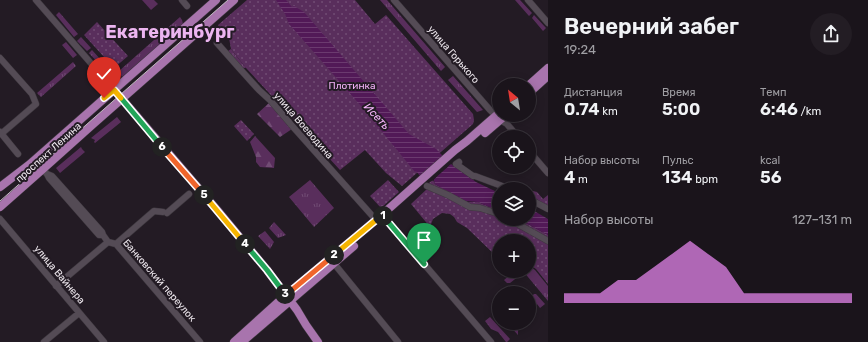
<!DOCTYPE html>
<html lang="ru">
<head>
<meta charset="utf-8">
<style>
	body { margin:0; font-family:Rubik,sans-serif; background:#231d24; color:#f1f3f6; height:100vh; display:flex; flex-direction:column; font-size:15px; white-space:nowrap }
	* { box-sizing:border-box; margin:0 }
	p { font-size:13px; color:#9f9ea3 }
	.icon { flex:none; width:22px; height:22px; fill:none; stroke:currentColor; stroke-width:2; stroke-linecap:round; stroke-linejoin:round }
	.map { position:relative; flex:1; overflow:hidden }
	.drawer { display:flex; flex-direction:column; background:#1a141b; width:320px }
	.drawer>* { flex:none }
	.needle { width:26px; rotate:330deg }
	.controls { position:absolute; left:492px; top:78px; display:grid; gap:8px }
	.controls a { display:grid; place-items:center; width:44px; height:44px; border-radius:50%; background:#1a141b; box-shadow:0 2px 10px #0003,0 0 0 1px #38333a; font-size:20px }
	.pin { position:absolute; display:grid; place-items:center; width:34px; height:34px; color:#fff; margin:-41px -17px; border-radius:50% 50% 50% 0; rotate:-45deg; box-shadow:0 0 4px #0007 }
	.pin .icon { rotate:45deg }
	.km { position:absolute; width:20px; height:20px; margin:-10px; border-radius:50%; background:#222; color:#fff; font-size:11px; line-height:20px; text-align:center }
	.round { display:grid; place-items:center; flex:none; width:42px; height:42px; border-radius:21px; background:#231d24 }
	.summary { display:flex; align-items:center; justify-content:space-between; height:68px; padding:0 16px }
	h1 { font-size:22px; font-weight:600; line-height:30px }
	.figures { display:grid; grid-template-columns:repeat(3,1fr); gap:6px; height:68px; padding:4px 16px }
	.figures div { display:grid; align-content:center }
	.figures b { font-size:17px; font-weight:600 }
	.figures small { font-size:11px; font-weight:400 }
	.figures p { font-size:11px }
	.chart { height:112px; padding:8px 16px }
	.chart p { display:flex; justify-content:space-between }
	.chart svg { width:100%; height:72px; margin-top:4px; fill:#ef8bf7; opacity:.7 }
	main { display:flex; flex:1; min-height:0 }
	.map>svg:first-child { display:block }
	.grass { fill:url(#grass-tufts) }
	.forest { fill:url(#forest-firs) }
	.park { fill:url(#park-dots) }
	.pitch { fill:#592e5c }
	.water { fill:url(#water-rules) }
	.pier { fill:#231b24 }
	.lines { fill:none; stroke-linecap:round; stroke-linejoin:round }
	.minor-casing { stroke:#3e383f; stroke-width:7 }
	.major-casing { stroke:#3e383f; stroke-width:9 }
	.minor { stroke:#544b55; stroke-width:6 }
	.major { stroke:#a874ad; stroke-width:8 }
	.tram { stroke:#beb7be; stroke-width:1 }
	.split-1-casing { stroke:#fff; stroke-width:8 }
	.split-2-casing { stroke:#fff; stroke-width:8 }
	.split-3-casing { stroke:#fff; stroke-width:8 }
	.split-4-casing { stroke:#fff; stroke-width:8 }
	.split-5-casing { stroke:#fff; stroke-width:8 }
	.split-6-casing { stroke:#fff; stroke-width:8 }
	.split-7-casing { stroke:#fff; stroke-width:8 }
	.split-8-casing { stroke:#fff; stroke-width:8 }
	.split-1 { stroke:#22a559; stroke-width:5 }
	.split-2 { stroke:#f5b400; stroke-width:5 }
	.split-3 { stroke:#f0652b; stroke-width:5 }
	.split-4 { stroke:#22a559; stroke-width:5 }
	.split-5 { stroke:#f5b400; stroke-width:5 }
	.split-6 { stroke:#f0652b; stroke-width:5 }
	.split-7 { stroke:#22a559; stroke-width:5 }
	.split-8 { stroke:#f5b400; stroke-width:5 }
	.labels { text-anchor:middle; stroke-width:4; stroke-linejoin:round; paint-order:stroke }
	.street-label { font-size:10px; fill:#efe9ef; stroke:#231b24 }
	.park-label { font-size:10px; fill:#f6b4fb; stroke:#231b24 }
	.water-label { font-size:11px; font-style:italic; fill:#fab8ff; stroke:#231b24 }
	.town-label { font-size:18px; font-weight:bold; fill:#ecb5f0; stroke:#231b24 }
</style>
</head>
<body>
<main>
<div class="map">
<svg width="548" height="342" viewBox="0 0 548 342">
	<defs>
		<pattern id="grass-tufts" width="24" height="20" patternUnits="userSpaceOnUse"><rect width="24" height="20" fill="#592e5c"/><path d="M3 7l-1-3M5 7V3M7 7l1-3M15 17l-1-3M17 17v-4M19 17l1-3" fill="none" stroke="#714c74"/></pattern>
		<pattern id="forest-firs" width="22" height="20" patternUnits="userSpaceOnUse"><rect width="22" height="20" fill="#592e5c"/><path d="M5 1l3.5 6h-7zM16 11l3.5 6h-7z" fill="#714c74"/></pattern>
		<pattern id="park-dots" width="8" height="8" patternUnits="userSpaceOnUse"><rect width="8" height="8" fill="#592e5c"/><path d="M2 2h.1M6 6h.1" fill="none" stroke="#714c74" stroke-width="1.8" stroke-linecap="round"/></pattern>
		<pattern id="water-rules" width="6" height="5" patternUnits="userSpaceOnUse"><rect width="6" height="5" fill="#521957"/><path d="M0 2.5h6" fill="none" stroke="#6b3a6f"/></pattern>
	</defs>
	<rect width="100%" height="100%" fill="#231b24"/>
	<!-- grass -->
	<path class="grass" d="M380 0H387L445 67 441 71Z
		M515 0H520L532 13 529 16Z
		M59 12 78 34 74 37 56 15Z
		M534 15 546 28 543 31 532 18Z
		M180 17 182 20 183 24 181 26 122 77 119 73V71Z
		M81 37 91 48 87 51 77 41Z
		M66 42 77 55 73 58 62 45Z
		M231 49 246 68H243L228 51Z
		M92 50 111 71 108 74 89 53Z
		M73 62 76 66 41 97 37 93Z
		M453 76 483 110 477 112 448 80Z
		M117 117 121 122 95 143 94 142 95 140 91 138Z
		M81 147 82 149 85 152 60 173 56 168Z
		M310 180 334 208 314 227 289 197Z
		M274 222 286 235 278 238 269 228Z
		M265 231 274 242 270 249 258 236Z
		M529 266 535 270 548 286V301L523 271H529Z
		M515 271 519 273V276L510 283H507L504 280Z
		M534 294H536L545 304 540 308 537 304 535 306 529 299Z
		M490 317 510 339 507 342H506L498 332 491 329 485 321Z
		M507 323H517L519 326 518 328V335Z"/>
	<!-- forest -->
	<path class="forest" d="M270 102 292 129 280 137 257 114Z
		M255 136 275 158 274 168 260 167 256 162V157L250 142Z"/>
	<!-- park -->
	<path class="park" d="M247 0H355L375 24 386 15 473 114 474 120 473 124 402 186 386 173 365 150 340 170 246 68 231 49 229 38 218 25Z
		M97 22 128 56 114 68 84 35Z
		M241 120 254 134 247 141 234 126Z
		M388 180 399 192 381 208 370 196Z
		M433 180 435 184 468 202H478L499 211V219H516L528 224 548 235V284L536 269 529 264V241H499V250L494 254 467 228 457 222 454 217 450 214 442 213 433 219 430 227 411 204 428 188 429 183Z
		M533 191 537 192 543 199 548 195V207L532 196Z"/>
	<!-- pitch -->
	<path class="pitch" d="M142 0H154L158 4 151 10Z"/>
	<!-- water -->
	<path class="water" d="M276 0H286L292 7 294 6 304 12 409 134 436 149 443 156 437 161 445 168H447L448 165 451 164 476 182 499 193V211L478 202 464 201 435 184 434 181V179L437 176 429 168 420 176 416 171 415 172 361 106 289 24 285 14Z
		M529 208 548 219V235L528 224 516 219H529Z"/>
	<!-- pier -->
	<path class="pier" d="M440 161 446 166 447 163H452L432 181V178L435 176 429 171Z"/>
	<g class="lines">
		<!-- minor casing -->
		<g class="minor-casing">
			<path id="minor" d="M36 0 122 99
				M182 0 187 6
				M394 0 490 110 500 120 507 124 518 137
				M528 0 548 23
				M217 43 240 69 259 90 271 101 294 128 376 220
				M0 58 32 94 36 104 1 134
				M0 132 18 154
				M529 151 548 173
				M34 160 47 174 49 178 99 235H103L102 232 52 176 47 174
				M459 162 456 164 473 176
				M475 176 510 189
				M427 186 448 195 470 207 480 208 499 214
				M529 199 548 209
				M167 213 189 194
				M382 215 491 342
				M0 219 104 342
				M509 219 548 241
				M103 235 108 242 116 244 200 342
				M116 244 154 211 163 212
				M332 261 398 342
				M56 286 108 242
				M44 342 79 313"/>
		</g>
		<!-- major casing -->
		<g class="major-casing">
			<path id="major" d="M529 85 548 68
				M529 93 548 76
				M122 99 218 211 267 270 297 310 306 325 318 342
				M485 133 506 115
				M0 187 30 164 216 0
				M0 207 43 169 91 126 234 0
				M234 342 286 295 376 220 455 150 467 141 499 113
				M242 342 354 246"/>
		</g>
		<!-- minor -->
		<use href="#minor" class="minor"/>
		<!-- major -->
		<use href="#major" class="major"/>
		<!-- tram -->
		<path class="tram" d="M0 201 129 87 228 0"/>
	</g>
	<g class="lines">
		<!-- split-1 casing -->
		<g class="split-1-casing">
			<path id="split-1" d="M383 216 424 264"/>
		</g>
		<!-- split-2 casing -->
		<g class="split-2-casing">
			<path id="split-2" d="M334 255 382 215 383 216"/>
		</g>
		<!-- split-3 casing -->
		<g class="split-3-casing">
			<path id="split-3" d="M285 294 286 295 334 255"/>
		</g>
		<!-- split-4 casing -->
		<g class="split-4-casing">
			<path id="split-4" d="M245 244 267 270 285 294"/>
		</g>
		<!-- split-5 casing -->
		<g class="split-5-casing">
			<path id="split-5" d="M204 195 245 244"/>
		</g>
		<!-- split-6 casing -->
		<g class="split-6-casing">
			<path id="split-6" d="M162 147 204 195"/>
		</g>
		<!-- split-7 casing -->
		<g class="split-7-casing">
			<path id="split-7" d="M121 98 162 147"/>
		</g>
		<!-- split-8 casing -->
		<g class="split-8-casing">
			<path id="split-8" d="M104 98 114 90 121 98"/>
		</g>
		<!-- split-1 -->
		<use href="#split-1" class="split-1"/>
		<!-- split-2 -->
		<use href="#split-2" class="split-2"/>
		<!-- split-3 -->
		<use href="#split-3" class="split-3"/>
		<!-- split-4 -->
		<use href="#split-4" class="split-4"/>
		<!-- split-5 -->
		<use href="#split-5" class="split-5"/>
		<!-- split-6 -->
		<use href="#split-6" class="split-6"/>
		<!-- split-7 -->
		<use href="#split-7" class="split-7"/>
		<!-- split-8 -->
		<use href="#split-8" class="split-8"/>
	</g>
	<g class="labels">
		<!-- street labels -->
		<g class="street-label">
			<text transform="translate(454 54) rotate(49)" y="4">улица Горького</text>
			<text transform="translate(304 125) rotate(49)" y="4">улица Воеводина</text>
			<text transform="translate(48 152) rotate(-42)" y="4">проспект Ленина</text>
			<text transform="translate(60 274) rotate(50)" y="4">улица Вайнера</text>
			<text transform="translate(160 280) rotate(49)" y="4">Банковский переулок</text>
		</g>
		<!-- park labels -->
		<g class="park-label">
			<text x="352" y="89">Плотинка</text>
		</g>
		<!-- water labels -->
		<g class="water-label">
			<text transform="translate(377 116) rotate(47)" y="4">Исеть</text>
		</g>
		<!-- town labels -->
		<g class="town-label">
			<text x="170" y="38">Екатеринбург</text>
		</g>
	</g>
</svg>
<div class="controls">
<a><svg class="needle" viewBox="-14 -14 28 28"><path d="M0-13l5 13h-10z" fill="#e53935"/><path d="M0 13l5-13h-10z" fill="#9f9ea3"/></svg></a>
<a><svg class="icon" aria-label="locate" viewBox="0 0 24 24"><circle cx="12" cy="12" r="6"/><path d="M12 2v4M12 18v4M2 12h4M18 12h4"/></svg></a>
<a><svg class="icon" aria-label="layers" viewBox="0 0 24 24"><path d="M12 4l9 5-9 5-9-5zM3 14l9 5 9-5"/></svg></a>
<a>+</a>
<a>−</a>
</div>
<div class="pin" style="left:424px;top:264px;background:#1e9e55"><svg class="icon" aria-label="arrive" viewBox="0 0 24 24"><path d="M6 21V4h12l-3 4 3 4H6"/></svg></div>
<div class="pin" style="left:104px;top:98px;background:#d93025"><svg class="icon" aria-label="check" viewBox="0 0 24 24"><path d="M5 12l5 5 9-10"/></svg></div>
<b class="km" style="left:383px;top:216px">1</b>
<b class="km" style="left:334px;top:255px">2</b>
<b class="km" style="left:285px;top:294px">3</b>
<b class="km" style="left:245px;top:244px">4</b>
<b class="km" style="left:204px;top:195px">5</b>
<b class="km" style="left:162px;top:147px">6</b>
</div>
<section class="drawer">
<div class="summary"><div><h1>Вечерний забег</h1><p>19:24</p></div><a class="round"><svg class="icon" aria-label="share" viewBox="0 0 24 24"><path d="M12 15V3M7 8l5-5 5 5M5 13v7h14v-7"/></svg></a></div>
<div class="figures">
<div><p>Дистанция</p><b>0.74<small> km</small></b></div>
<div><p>Время</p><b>5:00</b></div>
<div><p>Темп</p><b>6:46<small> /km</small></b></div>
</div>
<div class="figures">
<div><p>Набор высоты</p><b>4<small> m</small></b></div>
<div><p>Пульс</p><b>134<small> bpm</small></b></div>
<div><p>kcal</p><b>56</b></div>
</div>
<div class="chart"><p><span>Набор высоты</span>127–131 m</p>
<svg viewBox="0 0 160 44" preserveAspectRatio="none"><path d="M0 44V38L10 38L20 38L30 30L40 30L50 22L60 14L70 6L80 14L90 22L100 38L110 38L120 38L130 38L140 38L150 38L160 38V44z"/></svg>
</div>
</section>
</main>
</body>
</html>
